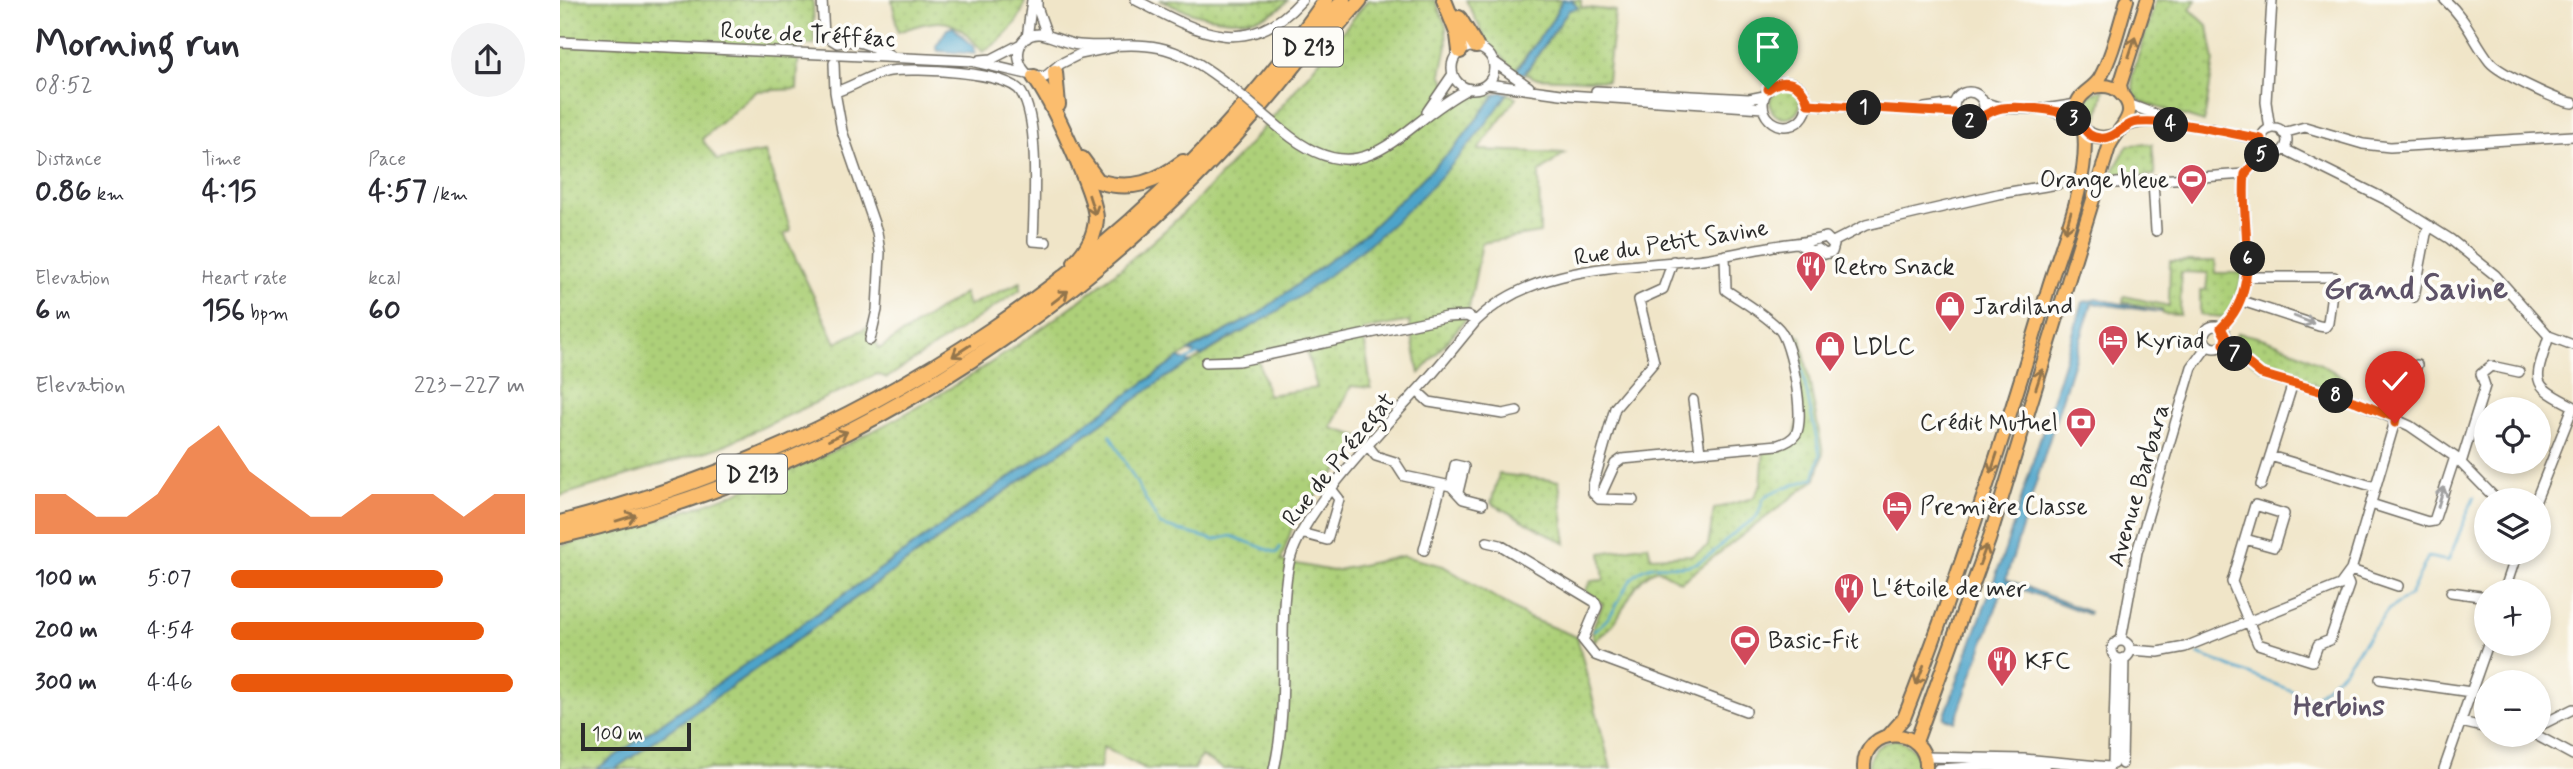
<!DOCTYPE html>
<html lang="en">
<head>
<meta charset="utf-8">
<style>
	body { margin:0; font-family:Mynerve,sans-serif; background:#f2f2f3; color:#2b2b33; height:100vh; display:flex; flex-direction:column; font-size:26px; white-space:nowrap }
	* { box-sizing:border-box; margin:0 }
	p { font-size:23px; color:#7c7c81 }
	.icon { flex:none; width:38px; height:38px; fill:none; stroke:currentColor; stroke-width:2; stroke-linecap:round; stroke-linejoin:round }
	.map { position:relative; flex:1; overflow:hidden }
	.sheet { display:flex; flex-direction:column; background:#fff; width:560px }
	.sheet>* { flex:none }
	.tools { position:absolute; left:1914px; top:397px; display:grid; gap:14px }
	.tools a { display:grid; place-items:center; width:77px; height:77px; border-radius:50%; background:#fff; box-shadow:0 4px 10px #0003; font-size:35px }
	.scale { position:absolute; left:21px; bottom:18px; width:110px; box-sizing:border-box; padding-left:7px; border:4px solid #2b2b2b; border-top:0; font-size:19px; line-height:24px; white-space:nowrap; color:#2b2b2b; -webkit-text-stroke:5px #fdfcf7; paint-order:stroke }
	.pin { position:absolute; display:grid; place-items:center; width:60px; height:60px; color:#fff; margin:-72px -30px; border-radius:50% 50% 50% 0; rotate:-45deg; box-shadow:0 0 7px #0007 }
	.pin .icon { rotate:45deg }
	.km { position:absolute; width:35px; height:35px; margin:-18px; border-radius:50%; background:#222; color:#fff; font-size:19px; line-height:35px; text-align:center }
	.round { display:grid; place-items:center; flex:none; width:74px; height:74px; border-radius:37px; background:#f2f2f3 }
	.summary { display:flex; align-items:center; justify-content:space-between; height:119px; padding:0 35px }
	h1 { font-size:38px; font-weight:700; line-height:52px }
	.metrics { display:grid; grid-template-columns:repeat(3,1fr); gap:10px; height:119px; padding:7px 35px }
	.metrics div { display:grid; align-content:center }
	.metrics b { font-size:30px; font-weight:700 }
	.metrics small { font-size:19px; font-weight:400 }
	.metrics p { font-size:19px }
	.chart { height:196px; padding:14px 35px }
	.chart p { display:flex; justify-content:space-between }
	.chart svg { width:100%; height:126px; margin-top:7px; fill:#ea580c; opacity:.7 }
	ul { padding:0 35px; list-style:none; font-size:23px }
	li { display:grid; grid-template-columns:112px 84px 1fr; align-items:center; height:52px }
	li i { height:18px; border-radius:9px; background:#ea580c }
	main { display:flex; flex:1; min-height:0 }
	.map>svg:first-child { display:block }
	.green { fill:url(#green-dots); stroke:#6c7e52; stroke-width:2; fill-rule:evenodd }
	.water { fill:#4ea4ca; stroke:#3c687a; stroke-width:2 }
	.lines { fill:none; stroke-linecap:round; stroke-linejoin:round }
	.stream { stroke:#4ea4ca; stroke-width:2.5 }
	.minor-casing { stroke:#706c62; stroke-width:12 }
	.major-casing { stroke:#706c62; stroke-width:16 }
	.highway-casing { stroke:#706c62; stroke-width:18 }
	.minor { stroke:#fff; stroke-width:9 }
	.major { stroke:#fbbd6e; stroke-width:12 }
	.highway { stroke:#fbbd6e; stroke-width:14 }
	.minor-bridge-casing { stroke:#706c62; stroke-width:12; stroke-linecap:butt }
	.minor-bridge { stroke:#fff; stroke-width:9 }
	.oneway { stroke:#93744c }
	.oneway2 { stroke:#a0a0a0 }
	.route-casing { stroke:#fff; stroke-width:14 }
	.route { stroke:#ea580c; stroke-width:9 }
	.labels { text-anchor:middle; stroke-width:7; stroke-linejoin:round; paint-order:stroke }
	.shield { fill:#fdfcf7; stroke:#6a6a68; stroke-width:2 }
	.shield-label { font-size:23px; font-weight:bold; fill:#2b2b2b }
	.street-label { font-size:24px; fill:#2b2b2b; stroke:#fdfcf7 }
	.poi-label { font-size:24px; fill:#2b2b2b; stroke:#fdfcf7; text-anchor:start }
	.quarter-label { font-size:28px; font-weight:bold; fill:#5e5368; stroke:#fdfcf7 }
	.district-label { font-size:32px; font-weight:bold; fill:#5e5368; stroke:#fdfcf7 }
</style>
</head>
<body>
<main>
<section class="sheet">
<div class="summary"><div><h1>Morning run</h1><p>08:52</p></div><a class="round"><svg class="icon" aria-label="share" viewBox="0 0 24 24"><path d="M12 15V3M7 8l5-5 5 5M5 13v7h14v-7"/></svg></a></div>
<div class="metrics">
<div><p>Distance</p><b>0.86<small> km</small></b></div>
<div><p>Time</p><b>4:15</b></div>
<div><p>Pace</p><b>4:57<small> /km</small></b></div>
</div>
<div class="metrics">
<div><p>Elevation</p><b>6<small> m</small></b></div>
<div><p>Heart rate</p><b>156<small> bpm</small></b></div>
<div><p>kcal</p><b>60</b></div>
</div>
<div class="chart"><p><span>Elevation</span>223–227 m</p>
<svg viewBox="0 0 160 44" preserveAspectRatio="none"><path d="M0 44V30L10 30L20 38L30 38L40 30L50 14L60 6L70 22L80 30L90 38L100 38L110 30L120 30L130 30L140 38L150 30L160 30V44z"/></svg>
</div>
<ul>
<li><b>100 m</b>5:07<i style="width:72%"></i></li>
<li><b>200 m</b>4:54<i style="width:86%"></i></li>
<li><b>300 m</b>4:46<i style="width:96%"></i></li>
</ul>
</section>
<div class="map">
<svg width="2013" height="769" viewBox="0 0 2013 769">
	<defs>
		<pattern id="green-dots" width="8" height="8" patternUnits="userSpaceOnUse" patternTransform="scale(1.75)"><rect width="8" height="8" fill="#add079"/><path d="M2 2h.1M6 6h.1" fill="none" stroke="#95b369" stroke-width="1.8" stroke-linecap="round"/></pattern>
	</defs>
	<rect width="100%" height="100%" fill="#fdfcf7"/>
	<filter id="ink" filterUnits="userSpaceOnUse"><feTurbulence type="fractalNoise" baseFrequency=".0143" numOctaves="2"/><feDisplacementMap in="SourceGraphic" scale="14" xChannelSelector="R" yChannelSelector="G"/><feConvolveMatrix kernelMatrix="1 2 1 2 8 2 1 2 1" color-interpolation-filters="sRGB"/></filter>
	<filter id="wash" filterUnits="userSpaceOnUse"><feTurbulence type="fractalNoise" baseFrequency=".00686" numOctaves="4" result="noise"/><feDisplacementMap in="SourceGraphic" scale="28" xChannelSelector="R" yChannelSelector="G"/><feGaussianBlur stdDeviation="1.57" result="paint"/><feColorMatrix in="noise" values="0 0 0 0 0 0 0 0 0 0 0 0 0 0 0 0 0 1.4 0 .05"/><feComposite in="paint" operator="in"/></filter>
	<g filter="url(#wash)">
		<rect width="100%" height="100%" fill="#f0e5c8"/>
		<!-- green -->
		<path class="green" d="M0 0H253L254 45 239 44 237 89 197 91 142 139 157 160 205 152 231 231 224 234 276 343 310 326 319 349 404 293 408 306 461 282 460 290 327 378 317 374 160 447 0 496Z
			M332 0H465C463 21 440 42 423 52 392 15 382 17 338 32Z
			M600 0H728C699 35 634 17 600 0Z
			M808 0H875L886 26 887 46 881 74 889 89 903 96 936 94 896 146 807 232 698 314 633 348 37 769H0V546C42 534 86 524 128 510 298 452 457 359 593 241 674 170 741 83 808 0Z
			M906 0H1002L993 19 955 70 927 42Z
			M1012 0H1021V7L1055 11 1047 81 975 78 965 74 1009 10 1018 8Z
			M1596 0H1636L1630 9 1648 26 1654 61 1644 122 1584 103 1574 95 1572 76Z
			M1210 103a15 15 0 1 1 30 0a15 15 0 1 1-30 0Z
			M1544 90 1535 130 1522 117C1519 100 1529 93 1544 90Z
			M948 93 956 98 918 150 1005 153 979 173 980 233 922 243 907 318 859 374 849 321 803 330 811 388 791 386 771 428 806 438 735 519 721 561 773 571 843 556 883 566 969 618 1017 637 1051 769H663L641 756 634 769H586L543 747 540 769H55L605 378 722 308 783 263 868 189 913 139ZM744 343 757 388 708 395 697 355Z
			M1592 144 1595 175 1557 178 1552 173 1568 145Z
			M1610 261H1655L1656 273H1680L1684 269 1677 297 1665 317 1640 315V290H1646L1648 273 1621 272 1620 315 1603 314 1602 309 1563 302 1564 296 1609 306Z
			M1230 329 1241 337 1263 453 1256 479 1121 582 1097 569C1075 579 1070 598 1058 617 1053 627 1042 634 1034 642L1032 629 1043 604 1025 591 1031 581 1044 580 1041 553 1088 545 1091 557 1133 555 1148 546 1154 509 1193 498 1201 485 1204 450H1220L1233 446 1241 405Z
			M1677 333C1714 337 1755 360 1786 379L1782 393 1702 369 1674 348Z
			M939 474 999 481 1006 544 931 503Z
			M1335 739C1351 745 1360 751 1359 769H1308C1309 750 1319 744 1335 739Z"/>
		<!-- water -->
		<path class="water" d="M1002 0H1012L1018 8 1009 10 964 74 956 71 993 19Z
			M393 27 413 46 416 54 378 51 376 46 387 29Z
			M941 92 948 93C889 181 804 255 716 312 692 328 665 339 642 356L629 351 698 314 807 232 896 146 936 94Z
			M1537 299 1602 312 1532 303 1446 579 1529 612 1528 614 1445 583 1395 722 1384 718 1445 550 1523 302Z
			M619 358 631 363 605 378 55 769H37Z"/>
		<g class="lines">
			<!-- stream -->
			<path class="stream" d="M623 362 639 353
				M550 435 600 525 654 540 671 536 717 553 720 547
				M1034 630C1061 613 1059 587 1079 572 1096 558 1119 572 1136 563 1154 555 1164 541 1178 530 1184 525 1191 523 1196 517 1201 511 1200 504 1204 498 1210 490 1244 482 1254 478L1260 455 1235 337
				M1638 654 1753 699 1784 670 1828 610 1850 595 1868 557 1888 561 1914 497"/>
		</g>
	</g>
	<g filter="url(#ink)">
		<g class="lines">
			<!-- minor casing -->
			<g class="minor-casing">
				<path id="minor" d="M262 0 264 35 277 43C299 38 311 46 330 55
					M477 0V7L487 35
					M576 0C637 32 687 61 742 0
					M1885 0C1908 21 1913 40 1930 62 1939 73 1999 102 2013 103
					M467 38 472 0
					M0 42 411 61 467 74
					M892 68a21 21 0 1 1 42 0a21 21 0 1 1-42 0Z
					M554 47 520 54 500 64 485 77 467 74C453 61 456 35 478 34 488 33 505 44 519 45 547 48 577 41 605 49 630 56 649 70 670 86
					M420 60 432 59 461 44
					M934 62 969 87
					M274 63 275 92
					M1203 104a22 22 0 1 1 44 0a22 22 0 1 1-44 0Z
					M928 84 1008 95 1203 108
					M1036 91 1189 99 1204 96
					M1394 107a15 15 0 1 1 30 0a15 15 0 1 1-30 0Z
					M1423 102 1442 108 1485 109 1517 104
					M1248 104 1395 113
					M1568 104 1616 122
					M1365 108 1394 104
					M1485 109 1517 119
					M867 112 893 74
					M1701 141a13 13 0 1 1 26 0a13 13 0 1 1-26 0Z
					M1563 129C1588 111 1670 133 1701 140
					M1710 129 1706 102 1712 0
					M722 130C807 201 837 125 908 89
					M1723 133 1745 127 1803 144 1830 147 2013 136
					M1724 149 1831 202 1890 239 1935 275 1989 336 2013 345
					M1593 181 1596 231
					M1556 183 1685 174 1705 151
					M1273 242 1306 225 1438 194 1498 184
					M1854 297 1866 234 1870 226
					M1679 300 1759 326 1765 327 1768 323 1774 277H1685
					M1644 337a11 11 0 1 1 22 0a11 11 0 1 1-22 0Z
					M1661 328C1705 288 1679 225 1685 174
					M1989 336C1975 382 1968 383 2013 406
					M310 340 317 310 320 253 317 232 282 131 275 92C293 87 312 73 330 71 355 68 447 71 461 92 480 121 474 205 473 241L486 242
					M1664 344 1701 374 1797 402 1850 426 1895 457 1937 500
					M646 362 679 361 886 317 907 316 916 321
					M857 391 869 402 943 414 957 411
					M1133 400 1140 451
					M808 446 816 456 835 462 844 476 891 486 903 499 922 504
					M1710 456 1815 487
					M1901 463 1925 386 1921 374 1931 366 1959 372
					M1701 485 1733 383
					M891 486 895 465 904 467 898 492
					M1039 499 1055 464 1062 459 1218 445C1225 443 1232 440 1236 434 1245 418 1232 343 1219 329 1205 314 1183 302 1166 290L1165 255
					M1073 500 1039 499 1033 493V485L1055 408 1094 362 1079 300 1103 289 1113 261
					M1976 500 2013 407
					M1811 504 1868 522 1874 521 1895 457
					M741 533 767 540 779 499 772 490
					M1685 539 1714 547 1724 514 1695 505 1672 582 1698 644 1752 661 1758 645 1770 640 1789 585 1786 578
					M927 542 940 545 1035 602 1037 607 1023 640 1035 655 1186 711
					M864 550 881 485
					M1791 570 1838 586
					M1891 592 1927 597
					M1944 592 1957 553
					M1561 640 1577 552 1632 367 1648 345
					M1552 650a9 9 0 1 1 18 0a9 9 0 1 1-18 0Z
					M1570 650 1598 652 1625 647 1780 585 1791 570 1836 418 1857 365
					M1820 679 1911 692
					M1901 722 1927 728
					M1979 726 2013 709
					M1976 735 2013 755
					M1365 757 1464 759 1549 767
					M1553 764 1556 658
					M1562 764 1564 658
					M714 769C730 704 717 634 728 568 737 513 827 425 865 382 883 362 899 341 916 321 973 265 1061 268 1134 260 1159 258 1184 251 1209 247 1229 243 1247 243 1266 237L1274 245 1272 252 1265 254 1258 249 1252 251 1240 245
					M1378 769 1428 766 1486 769
					M1884 769 1928 644"/>
			</g>
			<!-- major casing -->
			<g class="major-casing">
				<path id="major" d="M1562 94 1560 85 1587 0
					M1556 135C1536 143 1512 131 1516 107 1519 92 1533 90 1540 78 1553 54 1559 26 1567 0
					M1329 735 1344 718C1400 576 1446 431 1489 286 1503 241 1530 177 1524 132
					M1356 742 1429 540 1549 147C1556 129 1583 114 1560 93 1553 85 1543 85 1533 87
					M1304 769C1302 724 1369 725 1366 769"/>
			</g>
			<!-- highway casing -->
			<g class="highway-casing">
				<path id="highway" d="M884 0 898 35 900 51
					M899 18 916 46
					M758 49 800 0
					M495 72 498 105
					M474 77C490 97 536 195 536 219 535 236 526 251 515 262
					M522 159 538 181C571 192 597 182 623 162
					M0 523C309 443 584 263 766 0
					M0 536C317 463 598 265 783 0"/>
			</g>
			<!-- minor -->
			<use href="#minor" class="minor"/>
			<!-- major -->
			<use href="#major" class="major"/>
			<!-- highway -->
			<use href="#highway" class="highway"/>
			<!-- minor-bridge casing -->
			<g class="minor-bridge-casing">
				<path id="minor-bridge" d="M670 86 722 130"/>
			</g>
			<!-- minor-bridge -->
			<use href="#minor-bridge" class="minor-bridge"/>
		</g>
		<!-- one-way arrows -->
		<defs><path id="oneway-shaft" d="M-6 0H5M1.5-3L5.5 0L1.5 3" fill="none" stroke-width="1.6" stroke-linecap="round" stroke-linejoin="round" transform="scale(1.75)"/></defs>
		<g class="oneway">
			<use href="#oneway-shaft" transform="translate(1572 47) rotate(-72)"/>
			<use href="#oneway-shaft" transform="translate(532 205) rotate(72)"/>
			<use href="#oneway-shaft" transform="translate(1508 222) rotate(106)"/>
			<use href="#oneway-shaft" transform="translate(500 297) rotate(-38)"/>
			<use href="#oneway-shaft" transform="translate(401 351) rotate(147)"/>
			<use href="#oneway-shaft" transform="translate(1479 379) rotate(-72)"/>
			<use href="#oneway-shaft" transform="translate(278 436) rotate(-25)"/>
			<use href="#oneway-shaft" transform="translate(1434 463) rotate(108)"/>
			<use href="#oneway-shaft" transform="translate(66 518) rotate(-17)"/>
			<use href="#oneway-shaft" transform="translate(1423 555) rotate(-70)"/>
			<use href="#oneway-shaft" transform="translate(1360 675) rotate(111)"/>
		</g>
		<g class="oneway2">
			<use href="#oneway-shaft" transform="translate(1744 320) rotate(21)"/>
			<use href="#oneway-shaft" transform="translate(1881 497) rotate(-73)"/>
		</g>
	</g>
	<g class="lines" filter="url(#ink)">
		<!-- route casing -->
		<g class="route-casing">
			<path id="route" d="M1208 89C1225 76 1243 83 1248 104L1395 113 1408 122C1421 120 1429 110 1442 108 1458 106 1504 109 1516 119 1525 127 1525 137 1540 138 1556 140 1563 123 1578 122 1619 120 1662 132 1701 139L1705 151 1685 174C1679 225 1705 288 1661 328L1666 337 1664 344 1701 374 1797 402 1836 418 1835 423"/>
		</g>
		<!-- route -->
		<use href="#route" class="route"/>
	</g>
	<!-- icons -->
	<defs>
		<g id="stadium-pin" transform="scale(1.575)"><path d="M0 17L-7.5 6A9.5 9.5 0 1 1 7.5 6Z" fill="#d1495b" stroke="#fdfcf7"/><path d="M0-5a6.5 5 0 1 0 0 10a6.5 5 0 1 0 0-10ZM-3.5-1.8h7v3.6h-7Z" fill="#fff"/></g>
		<g id="restaurant-pin" transform="scale(1.575)"><path d="M0 17L-7.5 6A9.5 9.5 0 1 1 7.5 6Z" fill="#d1495b" stroke="#fdfcf7"/><path d="M-5-6h1v4h1v-4h1v4h1v-4h1v5L-1.5 .5V6h-2V.5L-5-1ZM5-6V6H3V1.5H1.5Q1.5-4 5-6Z" fill="#fff"/></g>
		<g id="shop-pin" transform="scale(1.575)"><path d="M0 17L-7.5 6A9.5 9.5 0 1 1 7.5 6Z" fill="#d1495b" stroke="#fdfcf7"/><path d="M-5-2.5h2.3a2.7 3.5 0 0 1 5.4 0H5L5.5 6h-11ZM-1.5-2.5h3a1.5 2.3 0 0 0-3 0Z" fill="#fff"/></g>
		<g id="hotel-pin" transform="scale(1.575)"><path d="M0 17L-7.5 6A9.5 9.5 0 1 1 7.5 6Z" fill="#d1495b" stroke="#fdfcf7"/><path d="M-6-4.5h1.5V1H6V5H4.5V3h-9V5H-6ZM-4 0a1.8 1.8 0 1 1 3.6 0ZM.5 0V-2.5h3Q6-2.5 6 0Z" fill="#fff"/></g>
		<g id="bank-pin" transform="scale(1.575)"><path d="M0 17L-7.5 6A9.5 9.5 0 1 1 7.5 6Z" fill="#d1495b" stroke="#fdfcf7"/><path d="M-6-4H6V4H-6ZM0-2.3a2.3 2.3 0 1 0 0 4.6a2.3 2.3 0 1 0 0-4.6Z" fill="#fff"/></g>
	</defs>
	<g fill-rule="evenodd">
		<use href="#stadium-pin" x="1632" y="179"/>
		<use href="#restaurant-pin" x="1251" y="266"/>
		<use href="#shop-pin" x="1390" y="306"/>
		<use href="#hotel-pin" x="1553" y="340"/>
		<use href="#shop-pin" x="1270" y="346"/>
		<use href="#bank-pin" x="1521" y="422"/>
		<use href="#hotel-pin" x="1337" y="506"/>
		<use href="#restaurant-pin" x="1289" y="588"/>
		<use href="#stadium-pin" x="1185" y="640"/>
		<use href="#restaurant-pin" x="1442" y="661"/>
	</g>
	<g class="labels">
		<!-- shield labels -->
		<g class="shield">
			<rect x="713" y="27.5" width="70" height="39" rx="5"/>
			<rect x="157" y="454.5" width="70" height="39" rx="5"/>
		</g>
		<g class="shield-label">
			<text x="748" y="55">D 213</text>
			<text x="192" y="482">D 213</text>
		</g>
		<!-- street labels -->
		<g class="street-label">
			<text transform="translate(248 34) rotate(3)" y="8">Route de Tréfféac</text>
			<text transform="translate(1111 242) rotate(-9)" y="8">Rue du Petit Savine</text>
			<text transform="translate(778 459) rotate(-51)" y="8">Rue de Prézegat</text>
			<text transform="translate(1578 485) rotate(-74)" y="8">Avenue Barbara</text>
		</g>
		<!-- poi labels -->
		<g class="poi-label">
			<text x="1609" y="187" text-anchor="end">Orange bleue</text>
			<text x="1274" y="274">Retro Snack</text>
			<text x="1413" y="314">Jardiland</text>
			<text x="1576" y="348">Kyriad</text>
			<text x="1293" y="354">LDLC</text>
			<text x="1498" y="430" text-anchor="end">Crédit Mutuel</text>
			<text x="1360" y="514">Première Classe</text>
			<text x="1312" y="596">L'étoile de mer</text>
			<text x="1208" y="648">Basic-Fit</text>
			<text x="1465" y="669">KFC</text>
		</g>
		<!-- quarter labels -->
		<g class="quarter-label">
			<text x="1779" y="715">Herbins</text>
		</g>
		<!-- district labels -->
		<g class="district-label">
			<text x="1856" y="298">Grand Savine</text>
		</g>
	</g>
</svg>
<div class="tools">
<a><svg class="icon" aria-label="locate" viewBox="0 0 24 24"><circle cx="12" cy="12" r="6"/><path d="M12 2v4M12 18v4M2 12h4M18 12h4"/></svg></a>
<a><svg class="icon" aria-label="layers" viewBox="0 0 24 24"><path d="M12 4l9 5-9 5-9-5zM3 14l9 5 9-5"/></svg></a>
<a>+</a>
<a>−</a>
</div>
<div class="scale">100 m</div>
<div class="pin" style="left:1208px;top:89px;background:#1e9e55"><svg class="icon" aria-label="arrive" viewBox="0 0 24 24"><path d="M6 21V4h12l-3 4 3 4H6"/></svg></div>
<div class="pin" style="left:1835px;top:423px;background:#d93025"><svg class="icon" aria-label="check" viewBox="0 0 24 24"><path d="M5 12l5 5 9-10"/></svg></div>
<b class="km" style="left:1304px;top:108px">1</b>
<b class="km" style="left:1410px;top:122px">2</b>
<b class="km" style="left:1514px;top:119px">3</b>
<b class="km" style="left:1611px;top:125px">4</b>
<b class="km" style="left:1702px;top:155px">5</b>
<b class="km" style="left:1688px;top:259px">6</b>
<b class="km" style="left:1675px;top:354px">7</b>
<b class="km" style="left:1776px;top:396px">8</b>
</div>
</main>
</body>
</html>
